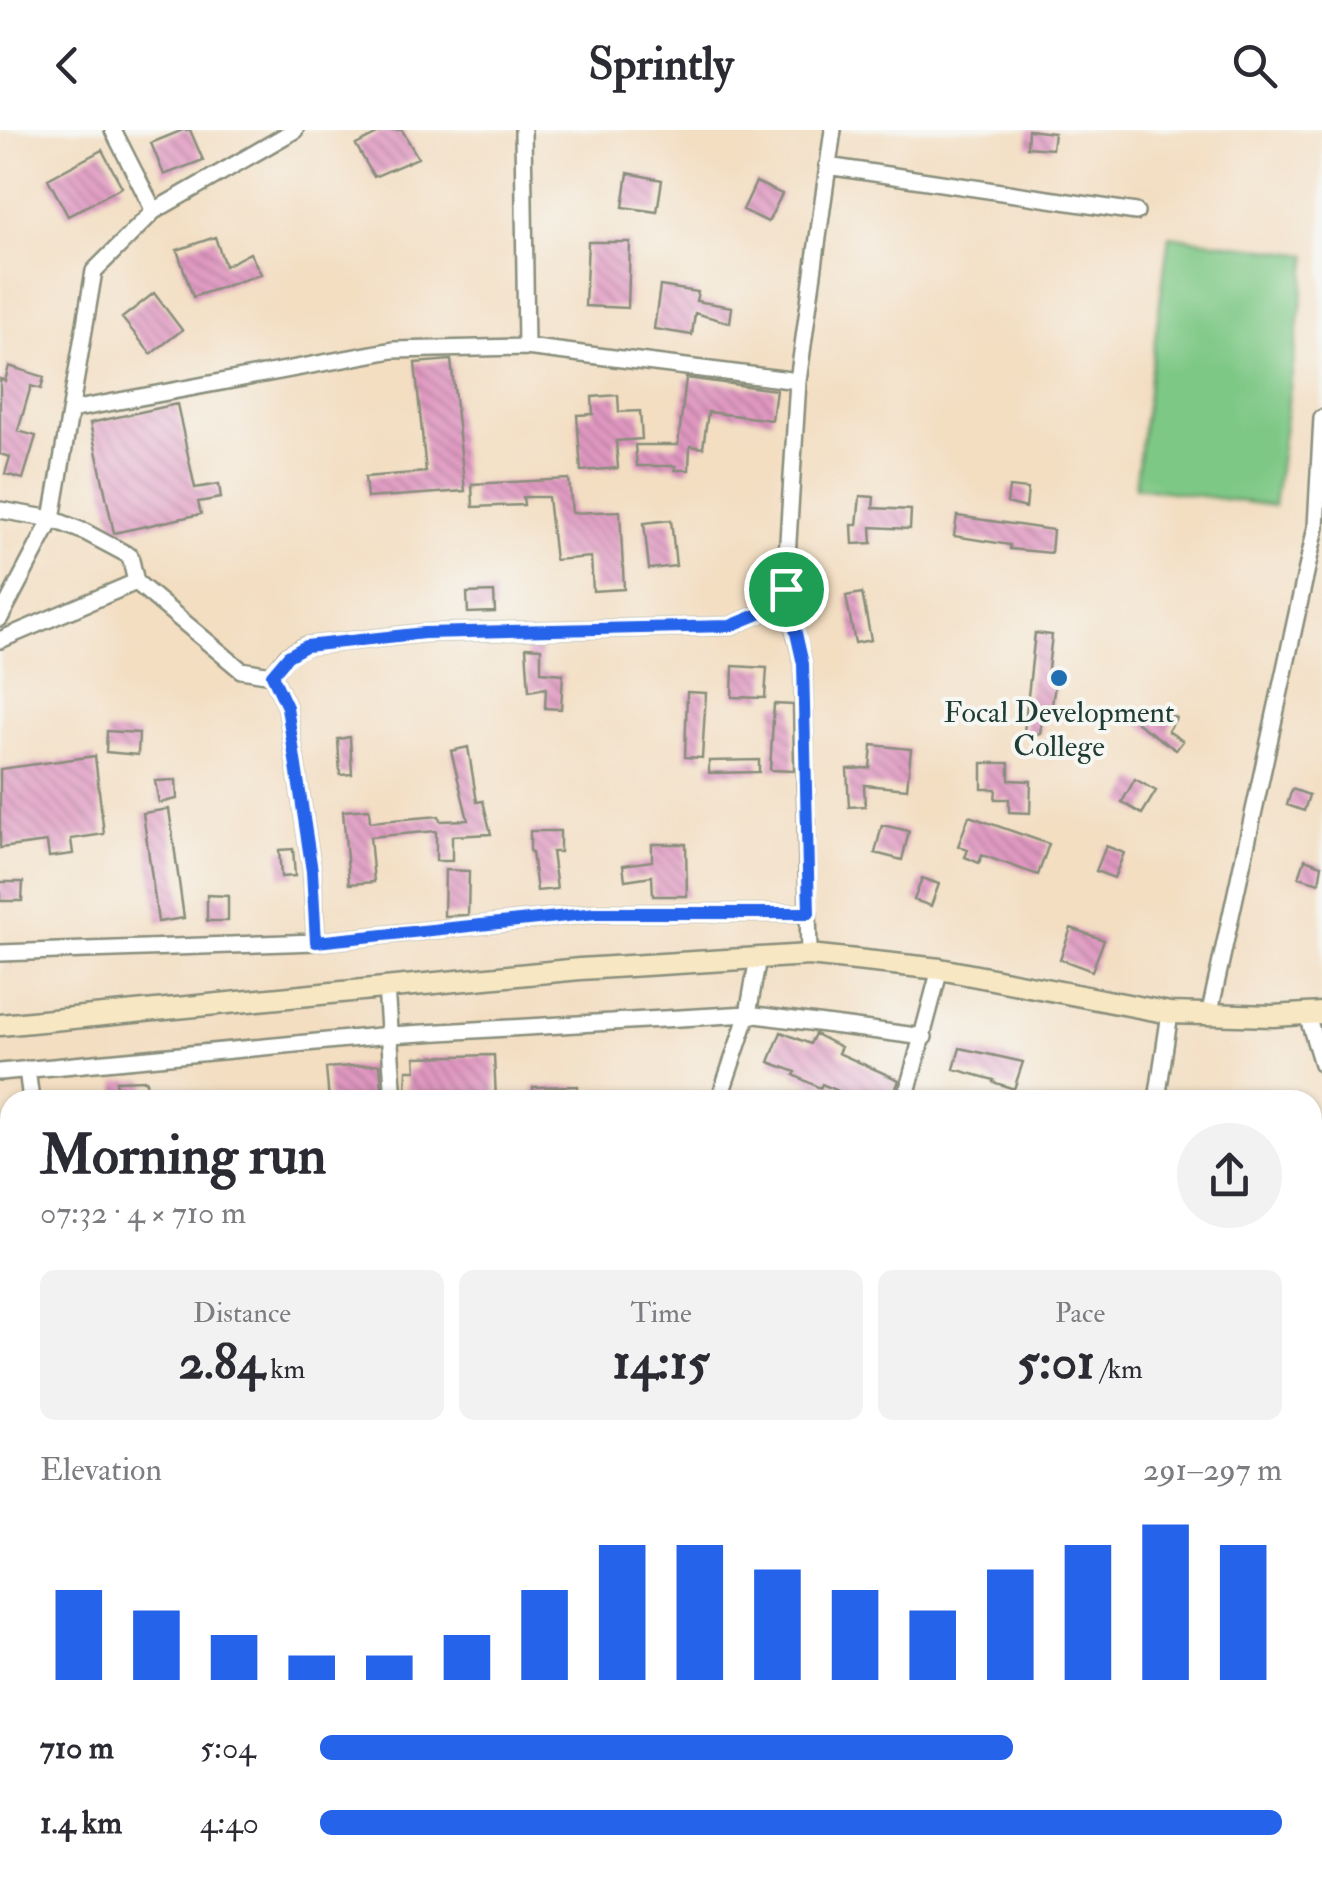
<!DOCTYPE html>
<html lang="en">
<head>
<meta charset="utf-8">
<style>
	body { margin:0; font-family:"IM FELL Double Pica",serif; background:#f2f2f3; color:#2b2b33; height:100vh; display:flex; flex-direction:column; font-size:38px; white-space:nowrap }
	* { box-sizing:border-box; margin:0 }
	p { font-size:32px; color:#7c7c81 }
	.icon { flex:none; width:55px; height:55px; fill:none; stroke:currentColor; stroke-width:2; stroke-linecap:round; stroke-linejoin:round }
	.map { position:relative; flex:1; overflow:hidden }
	.sheet { position:absolute; left:0px; top:960px; width:1322px; height:792px; display:flex; flex-direction:column; background:#fff; border-radius:30px 30px 0 0; box-shadow:0 2px 8px #0004 }
	.sheet>* { flex:none }
	.pin { position:absolute; display:grid; place-items:center; width:85px; height:85px; color:#fff; margin:-42px; border:5px solid #fff; border-radius:50%; box-shadow:0 2px 10px #0007 }
	.round { display:grid; place-items:center; flex:none; width:105px; height:105px; border-radius:52px; background:#f2f2f3 }
	.head { display:flex; align-items:center; justify-content:space-between; height:170px; padding:0 40px }
	h1 { font-size:55px; font-weight:800; line-height:75px }
	.metrics { display:grid; grid-template-columns:repeat(3,1fr); gap:15px; height:170px; padding:10px 40px }
	.metrics div { display:grid; align-content:center; border-radius:15px; background:#f2f2f3; text-align:center }
	.metrics b { font-size:50px; font-weight:800 }
	.metrics small { font-size:28px; font-weight:400 }
	.metrics p { font-size:28px }
	.chart { height:280px; padding:20px 40px }
	.chart p { display:flex; justify-content:space-between }
	.chart svg { width:100%; height:180px; margin-top:10px; stroke:#2563eb; stroke-width:6 }
	ul { padding:0 40px; list-style:none; font-size:32px }
	li { display:grid; grid-template-columns:160px 120px 1fr; align-items:center; height:75px }
	li i { height:25px; border-radius:12px; background:#2563eb }
	header { display:flex; justify-content:space-between; align-items:center; height:130px; padding:0 40px; background:#fff; font-size:45px; font-weight:800 }
	.map>svg:first-child { display:block }
	.pitch { fill:#7ec885; stroke:#4e825c; stroke-width:2.5 }
	.building { fill:url(#building-back-hatch) }
	.lines { fill:none; stroke-linecap:round; stroke-linejoin:round }
	.street-casing { stroke:#898e7b; stroke-width:20 }
	.secondary-casing { stroke:#898e7b; stroke-width:25 }
	.street { stroke:#fff; stroke-width:15 }
	.secondary { stroke:#f7e8c3; stroke-width:20 }
	.route-casing { stroke:#fff; stroke-width:20 }
	.route { stroke:#2563eb; stroke-width:12 }
	.poi-dot { fill:#1f6fb2; stroke:#f6f6f2; stroke-width:4 }
	.labels { text-anchor:middle; stroke-width:8; stroke-linejoin:round; paint-order:stroke }
	.poi-label { font-size:30px; fill:#1f3d34; stroke:#f6f6f2 }
</style>
</head>
<body>
<header><svg class="icon" aria-label="back" viewBox="0 0 24 24"><path d="M15 5l-7 7 7 7"/></svg>Sprintly<svg class="icon" aria-label="search" viewBox="0 0 24 24"><circle cx="10" cy="10" r="6"/><path d="M15 15l6 6"/></svg></header>
<div class="map">
<svg width="1322" height="1751" viewBox="0 0 1322 1751">
	<defs>
		<pattern id="building-back-hatch" width="6" height="6" patternUnits="userSpaceOnUse" patternTransform="scale(2.5)"><rect width="6" height="6" fill="#e098c1"/><path d="M-1 5l2 2M0 0l6 6M5-1l2 2" fill="none" stroke="#b57d9e"/></pattern>
	</defs>
	<rect width="100%" height="100%" fill="#f6f6f2"/>
	<filter id="ink" filterUnits="userSpaceOnUse"><feTurbulence type="fractalNoise" baseFrequency=".01" numOctaves="2"/><feDisplacementMap in="SourceGraphic" scale="20" xChannelSelector="R" yChannelSelector="G"/><feConvolveMatrix kernelMatrix="1 2 1 2 8 2 1 2 1" color-interpolation-filters="sRGB"/></filter>
	<filter id="wash" filterUnits="userSpaceOnUse"><feTurbulence type="fractalNoise" baseFrequency=".0048" numOctaves="4" result="noise"/><feDisplacementMap in="SourceGraphic" scale="40" xChannelSelector="R" yChannelSelector="G"/><feGaussianBlur stdDeviation="2.25" result="paint"/><feColorMatrix in="noise" values="0 0 0 0 0 0 0 0 0 0 0 0 0 0 0 0 0 1.4 0 .05"/><feComposite in="paint" operator="in"/></filter>
	<g filter="url(#wash)">
		<rect width="100%" height="100%" fill="#f3dec2"/>
		<!-- pitch -->
		<path class="pitch" d="M1169 106 1308 125 1274 376 1135 357Z"/>
		<g id="blocks">
			<!-- building -->
			<path class="building" d="M183 0H190L203 30 164 45 151 13Z
				M385 0H402L418 28 374 47 356 15Z
				M1028 0 1054 3 1052 19 1027 17Z
				M102 20 122 57 68 86 48 49Z
				M628 43 662 50 657 82 623 77Z
				M756 52 782 64 768 92 743 80Z
				M215 107 225 136 250 123 261 144 193 167 177 120Z
				M588 112H630L628 178 585 176Z
				M660 156 698 162 696 171 732 177 730 193 695 183 692 205 654 199Z
				M154 163 182 200 151 224 122 188Z
				M451 230 465 361 367 368 365 347 426 342 415 233Z
				M9 236 44 247 41 259 31 256 18 301 36 306 23 349 5 344 10 327 0 324V249L5 251Z
				M686 248 776 260 772 290 708 282 703 318 690 316 689 340H675L676 336H637L635 315H678Z
				M618 265 619 282 640 281 642 309 616 311 618 338 581 341 577 285 593 284 592 267Z
				M177 274 195 358 219 354 221 368 198 372 201 384 114 403 90 293Z
				M569 349 572 383 620 381 624 459 593 461 591 427 555 430 548 367H523L524 375 473 377 472 354Z
				M1009 357 1028 359 1026 378 1007 373Z
				M860 366 874 367 873 378 911 380 910 399 871 397 872 413 853 414 852 395H857Z
				M957 386 1053 400 1051 423 1010 419V415L954 406Z
				M671 390 676 436 649 439 644 393Z
				M494 462 495 482 468 483 467 463Z
				M862 463 871 510 855 513 846 466Z
				M1035 503 1052 505 1047 547 1056 549 1051 581 1043 579 1040 604 1024 602Z
				M526 517 541 518V542L563 544 561 579 545 578 546 558 529 561Z
				M733 536 767 538 765 568 732 567Z
				M687 562 706 563 702 628 685 627Z
				M774 574 793 575 794 641 770 640Z
				M1156 577 1176 588 1168 601 1183 611 1176 620 1137 593 1143 584 1150 588Z
				M107 601 139 603 138 625 106 622Z
				M350 607 352 644 340 645 338 609Z
				M872 615 911 619 907 659 864 655 865 676 849 677 847 639 870 638Z
				M468 617 477 672 483 671 491 704 452 706V731H436V701L370 707 374 752 349 754 343 681 369 679 370 692 439 686 440 691 468 690 451 621Z
				M95 626 104 704 71 709 73 724 49 727 47 712 0 718V639Z
				M759 630V642L709 643V631Z
				M982 633H1009V650L1031 651 1030 683 1009 682V669H995L996 659H982Z
				M1135 649 1156 661 1142 684 1122 672Z
				M176 650 177 669 159 673 155 651Z
				M1292 659 1309 665 1304 681 1287 675Z
				M169 679 184 788 158 792 143 683Z
				M969 686 1049 714 1038 745 982 725 979 733 965 727 968 720 958 716Z
				M882 695 909 701 902 730 875 723Z
				M530 701H560V722H552L557 759 537 761 532 722H530Z
				M652 714H686L687 766H653L652 746 625 750 623 735 652 731Z
				M1106 716 1124 723 1114 748 1096 741Z
				M293 719 295 746 281 747 279 720Z
				M1305 729 1322 735 1319 753 1299 747Z
				M445 740 469 741 468 785 444 786Z
				M922 748 939 754 931 776 914 770Z
				M0 752H23L22 771H0Z
				M207 765 228 766V791H207Z
				M1071 798 1104 810 1092 841 1060 829Z
				M781 902 810 914 815 904 841 917 838 923 899 950 892 970H859L822 954 820 958 794 945 796 942 769 932Z
				M960 918 1023 932 1014 959 993 952 994 950 954 939Z
				M494 925 496 970H417V961H406L407 940H416L415 927Z
				M380 934 383 970H329L326 938Z
				M146 950 147 970H117L116 951Z
				M578 956V970H533V957Z"/>
		</g>
	</g>
	<g filter="url(#ink)">
		<use href="#blocks" fill-opacity="0" stroke="#898e7b" stroke-width="2.5"/>
		<g class="lines">
			<!-- street casing -->
			<g class="street-casing">
				<path id="street" d="M113 0 154 81
					M523 0 526 217 798 251
					M827 36 1136 82
					M71 280 393 220 526 217
					M0 380 52 389 85 402 130 426 136 452 241 540 272 545 287 577 312 741 316 812
					M0 488 52 389 94 141 154 81 295 0
					M0 510 136 452
					M272 545 287 526 305 516 424 503 730 496 764 482 785 459
					M0 823 316 812 596 783H809
					M809 825 803 534 785 459 798 251 833 0
					M386 857 394 970
					M1307 885 1322 934
					M1209 886 1316 397 1322 288
					M27 939 31 970
					M0 942 390 905 748 884 924 907
					M719 970 748 884 758 828
					M905 970 940 839
					M1157 970 1170 883
					M0 1222 10 1204
					M1312 1297 1322 1300
					M0 1322H10
					M0 1494 10 1493
					M0 1674 10 1675
					M1312 1698 1322 1699
					M151 1742 155 1751
					M300 1742 301 1751
					M562 1742 608 1751
					M753 1742 770 1751
					M0 1750 12 1742
					M666 1751 670 1742
					M870 1751 873 1742
					M1059 1751 1063 1742"/>
			</g>
			<!-- secondary casing -->
			<g class="secondary-casing">
				<path id="secondary" d="M0 895 580 839 809 825 940 839 1170 883 1273 886 1322 883"/>
			</g>
			<!-- street -->
			<use href="#street" class="street"/>
			<!-- secondary -->
			<use href="#secondary" class="secondary"/>
		</g>
	</g>
	<g class="lines" filter="url(#ink)">
		<!-- route casing -->
		<g class="route-casing">
			<path id="route" d="M786 459 803 534 809 783H596L316 812 312 741 287 577 272 545 288 526 306 516 424 503 730 496 764 482Z"/>
		</g>
		<!-- route -->
		<use href="#route" class="route"/>
	</g>
	<!-- markers -->
	<circle class="poi-dot" cx="1059" cy="548" r="10"/>
	<g class="labels">
		<!-- poi labels -->
		<g class="poi-label">
			<text x="1059" y="592">Focal Development<tspan x="1059" dy="34">College</tspan></text>
		</g>
	</g>
</svg>
<div class="pin" style="left:786px;top:459px;background:#1e9e55"><svg class="icon" aria-label="arrive" viewBox="0 0 24 24"><path d="M6 21V4h12l-3 4 3 4H6"/></svg></div>
<section class="sheet">
<div class="head"><div><h1>Morning run</h1><p>07:32 · 4 × 710 m</p></div><a class="round"><svg class="icon" aria-label="share" viewBox="0 0 24 24"><path d="M12 15V3M7 8l5-5 5 5M5 13v7h14v-7"/></svg></a></div>
<div class="metrics">
<div><p>Distance</p><b>2.84<small> km</small></b></div>
<div><p>Time</p><b>14:15</b></div>
<div><p>Pace</p><b>5:01<small> /km</small></b></div>
</div>
<div class="chart"><p><span>Elevation</span>291–297 m</p>
<svg viewBox="0 0 160 44" preserveAspectRatio="none"><path d="M5 44V22M15 44V27M25 44V33M35 44V38M45 44V38M55 44V33M65 44V22M75 44V11M85 44V11M95 44V17M105 44V22M115 44V27M125 44V17M135 44V11M145 44V6M155 44V11"/></svg>
</div>
<ul>
<li><b>710 m</b>5:04<i style="width:72%"></i></li>
<li><b>1.4 km</b>4:40<i style="width:100%"></i></li>
</ul>
</section>
</div>
</body>
</html>
